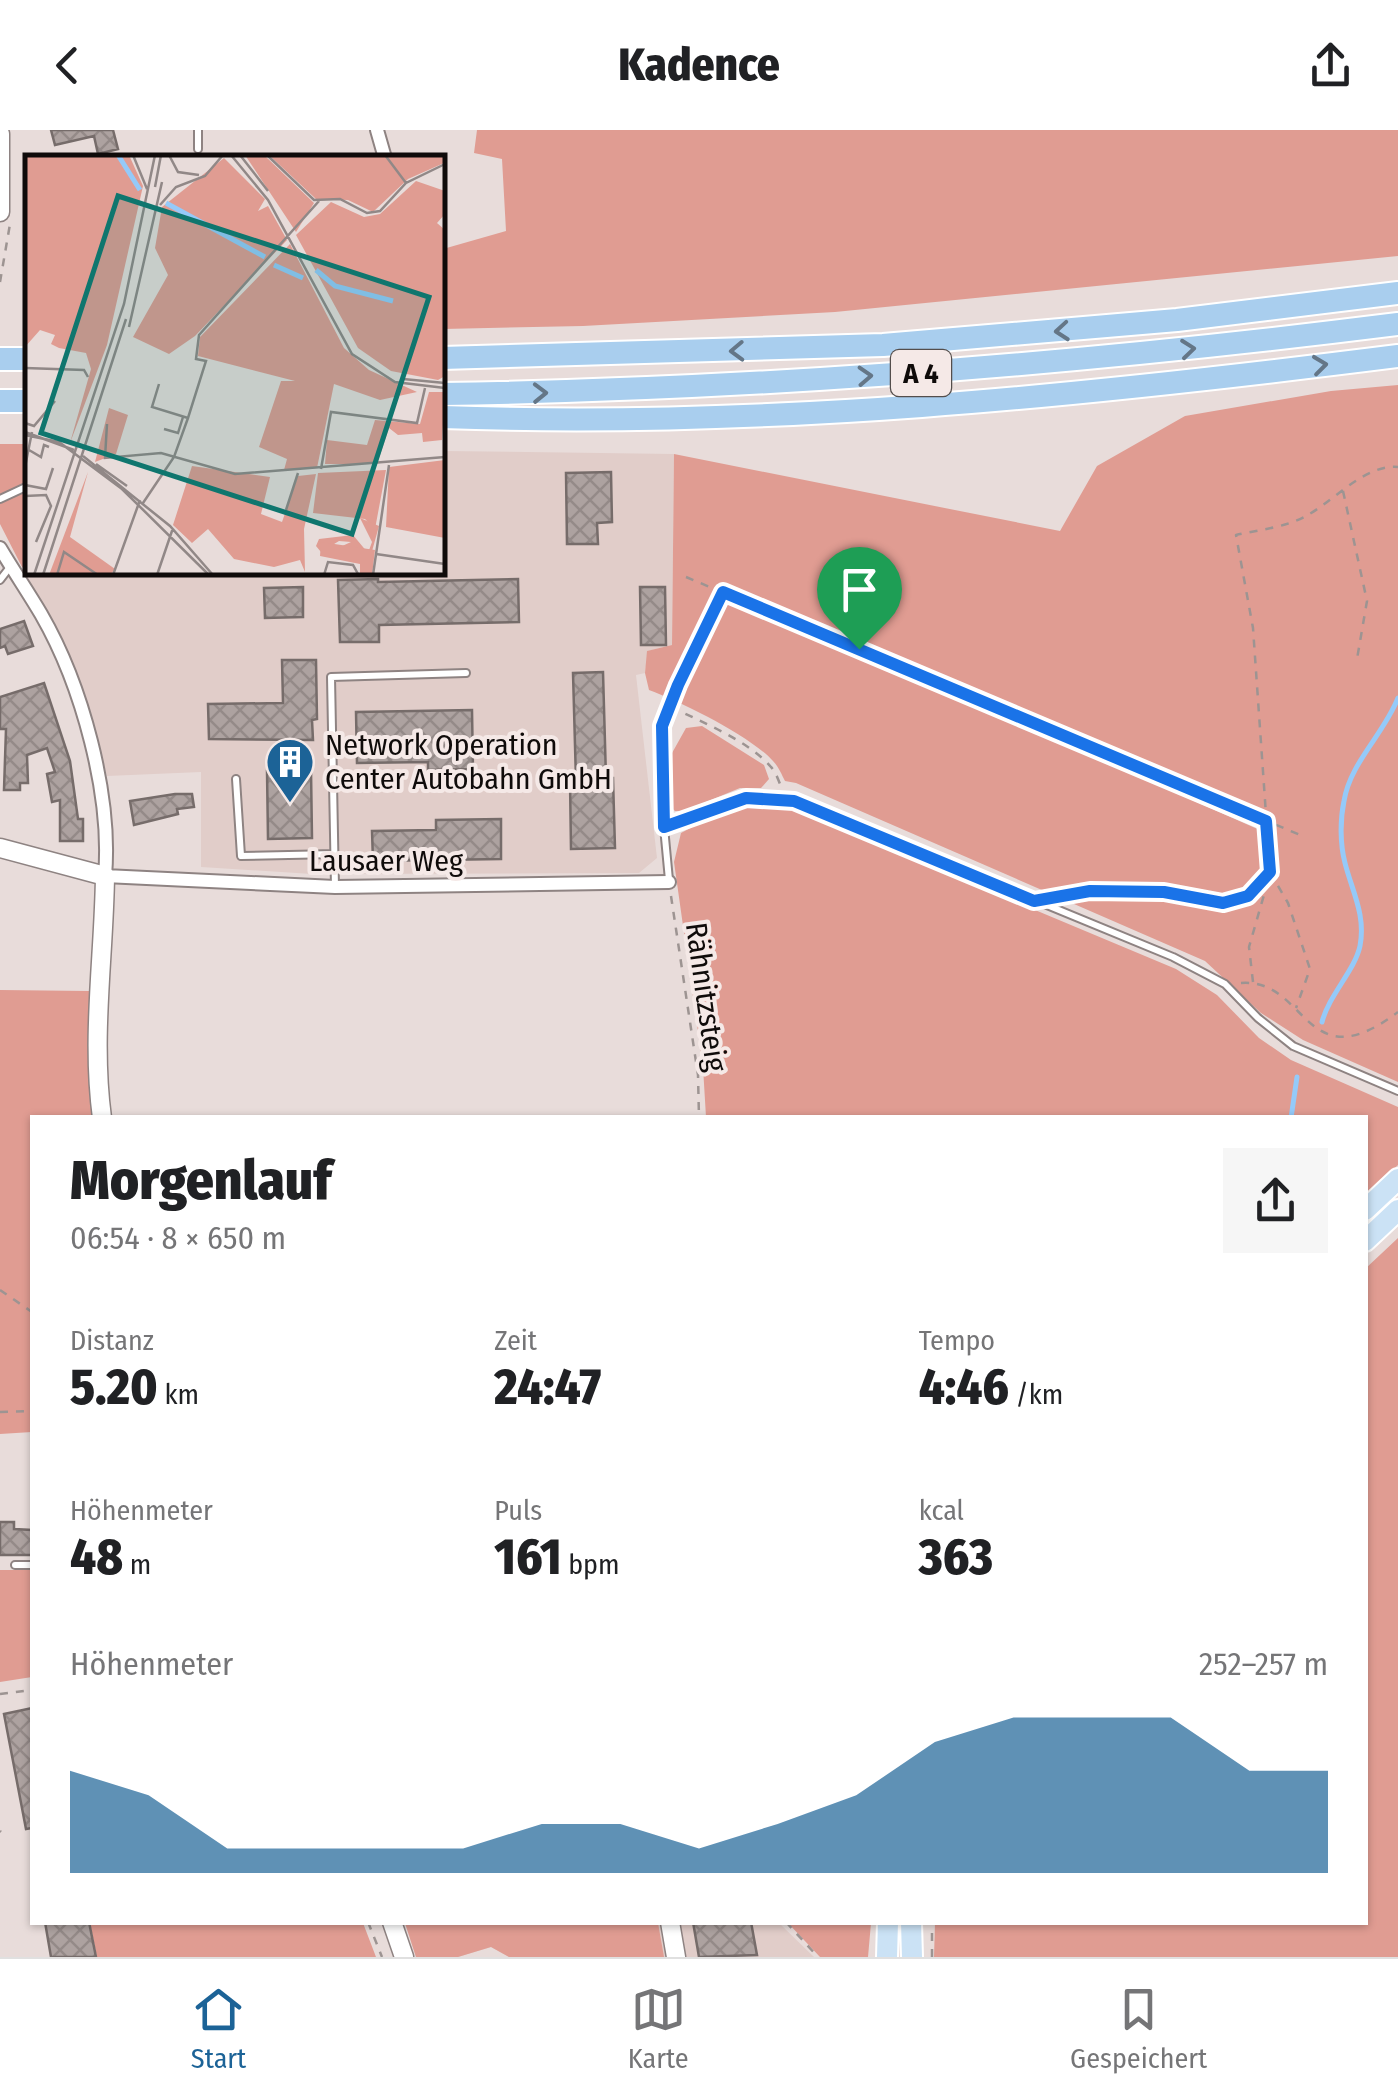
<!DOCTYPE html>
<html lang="de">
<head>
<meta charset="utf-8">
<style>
	body { margin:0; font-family:"Fira Sans Condensed",sans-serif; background:#f6f6f6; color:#202124; height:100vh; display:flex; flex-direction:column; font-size:38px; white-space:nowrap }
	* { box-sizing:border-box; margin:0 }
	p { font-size:32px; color:#757577 }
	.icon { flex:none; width:55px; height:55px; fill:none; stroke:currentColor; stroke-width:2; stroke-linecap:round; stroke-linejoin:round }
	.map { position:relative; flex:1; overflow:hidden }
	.details { position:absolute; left:30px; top:985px; width:1338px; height:810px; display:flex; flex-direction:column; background:#fff; border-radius:0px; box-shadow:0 2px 8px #0004 }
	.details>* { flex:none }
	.pin { position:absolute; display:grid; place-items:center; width:85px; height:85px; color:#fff; margin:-102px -42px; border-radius:50% 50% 50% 0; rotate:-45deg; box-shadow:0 0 10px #0007 }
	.pin .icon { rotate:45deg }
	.round { display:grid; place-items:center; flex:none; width:105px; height:105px; border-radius:0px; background:#f6f6f6 }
	.summary { display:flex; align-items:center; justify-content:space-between; height:170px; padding:0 40px }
	h1 { font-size:55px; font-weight:800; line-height:75px }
	.figures { display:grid; grid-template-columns:repeat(3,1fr); gap:15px; height:170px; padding:10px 40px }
	.figures div { display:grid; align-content:center }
	.figures b { font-size:50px; font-weight:800 }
	.figures small { font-size:28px; font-weight:400 }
	.figures p { font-size:28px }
	.chart { height:280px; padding:20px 40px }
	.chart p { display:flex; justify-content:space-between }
	.chart svg { width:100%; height:180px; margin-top:10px; fill:#1c6397; opacity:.7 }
	header { display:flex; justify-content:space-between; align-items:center; height:130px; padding:0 40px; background:#fff; font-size:45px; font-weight:800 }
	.menu { display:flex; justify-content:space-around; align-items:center; height:140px; border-top:2px solid #e0e0e0; background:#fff; font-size:28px; color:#757577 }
	.menu a { display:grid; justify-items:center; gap:5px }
	.menu .selected { color:#1c6397 }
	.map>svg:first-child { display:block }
	.built { fill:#e1cdc9 }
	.green { fill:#e09c92; fill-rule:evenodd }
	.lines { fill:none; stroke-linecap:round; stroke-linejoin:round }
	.stream { stroke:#95caf9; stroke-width:5 }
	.building { fill:url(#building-cross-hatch); stroke:#766c6a; stroke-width:2.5 }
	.lane-casing { stroke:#8e8382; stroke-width:10 }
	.street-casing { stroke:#8e8382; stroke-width:16 }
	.secondary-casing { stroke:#8e8382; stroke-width:21 }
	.primary-casing { stroke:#fff; stroke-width:24 }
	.highway-casing { stroke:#fff; stroke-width:26 }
	.path { stroke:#9d9492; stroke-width:2.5; stroke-dasharray:8 8; stroke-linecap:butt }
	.lane { stroke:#fff; stroke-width:6 }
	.street { stroke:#fff; stroke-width:12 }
	.secondary { stroke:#fff; stroke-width:18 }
	.primary { stroke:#cbe2f5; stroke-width:20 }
	.highway { stroke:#a9ceee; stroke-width:22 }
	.oneway { stroke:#647687 }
	.route-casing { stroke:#fff; stroke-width:20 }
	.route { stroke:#1a73e8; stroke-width:12 }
	.labels { text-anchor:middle; stroke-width:8; stroke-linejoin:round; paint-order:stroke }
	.shield { fill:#f5e9e7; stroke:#544e4c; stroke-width:2.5 }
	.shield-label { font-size:28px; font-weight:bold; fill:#0f0b0a }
	.poi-label { font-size:30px; fill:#0f0b0a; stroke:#f5e9e7; text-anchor:start }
	.street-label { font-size:30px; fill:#0f0b0a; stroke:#f5e9e7 }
	.inset-river { fill:none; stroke:#95caf9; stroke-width:5 }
	.inset-road { fill:none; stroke:#918887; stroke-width:2.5 }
	.view { fill:#0f766e; fill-opacity:0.15; stroke:#0f766e; stroke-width:5 }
	.inset-edge { fill:none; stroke:#0f0b0a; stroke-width:5 }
</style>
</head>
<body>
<header><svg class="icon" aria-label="back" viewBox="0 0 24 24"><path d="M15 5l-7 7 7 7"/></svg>Kadence<svg class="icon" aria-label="share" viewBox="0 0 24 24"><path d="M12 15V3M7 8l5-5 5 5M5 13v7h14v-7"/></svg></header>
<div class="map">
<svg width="1398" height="1827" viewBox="0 0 1398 1827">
	<defs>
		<pattern id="building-cross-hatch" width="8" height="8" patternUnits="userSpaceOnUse" patternTransform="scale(2.5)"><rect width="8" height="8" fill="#ada2a0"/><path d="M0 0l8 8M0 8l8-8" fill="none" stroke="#948a88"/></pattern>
	</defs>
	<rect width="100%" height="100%" fill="#e8dcda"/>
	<!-- built -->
	<path class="built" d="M443 321 674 324 672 515 648 521 645 543 636 545 657 728 639 743 312 744 201 737V642L107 646 87 575 55 498 22 437 27 436 28 442H442Z
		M405 1793H779L814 1827H509L491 1817 458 1827H416Z"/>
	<!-- green -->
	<path class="green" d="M477 0H1398V126L835 182 583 196 443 199V119L506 101 502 29 474 23Z
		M1398 255V952L1303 910 1261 883 1205 831 796 653 785 651C782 645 778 636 773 631 749 605 683 573 649 560L645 543 647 521 672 515 674 324 1060 401 1097 336 1185 286 1331 261ZM725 463 1252 678 1263 700 1262 701Z
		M0 314H27V436L22 437 0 394Z
		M702 596 764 635 769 649 761 658H740L684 681H675L664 671 667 632 686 598Z
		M758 673 789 677 1176 839 1217 865 1259 908 1291 930 1398 977V1035L1365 1066V988L706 987 703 937 674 732 681 703 715 685Z
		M0 860 89 861 93 987 32 988V1302L0 1304Z
		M1398 1108V1827H934L935 1793 1365 1792V1139Z
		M0 1440H32V1547L0 1552Z
		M90 1793H363L376 1827H97Z
		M405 1793H658L664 1827H509L491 1817 458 1827H416Z
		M788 1793H871L868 1827H820Z"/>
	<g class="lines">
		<!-- stream -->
		<path class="stream" d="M1322 892C1329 865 1355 840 1360 816 1366 785 1352 761 1345 733 1340 714 1340 690 1344 671 1350 633 1384 604 1398 568
			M1291 988 1297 947"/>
	</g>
	<!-- building -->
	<path class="building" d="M51 0H113L118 19 98 24 94 6 55 15Z
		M611 342 612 392 597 393 598 414H567L566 343Z
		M378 449V452L518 449 519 492 379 495V512H340L338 450Z
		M303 457V487L265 488 264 458Z
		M640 457H665L666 515H641Z
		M24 491 33 516 8 524 5 516 0 518V499Z
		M282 530H316L317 589 312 590 313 610 209 609 208 574 283 573Z
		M603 542 606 648H613L615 718 571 719 570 651H576L573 543Z
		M44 553 70 631 78 689H83V711H60V670L52 672 47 644 55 642 47 618 27 625 28 653H20V660H4L6 599H0V567Z
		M472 580 473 639 428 640V632L357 633 356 582Z
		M311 640 312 708 268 709 267 641Z
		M175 664H192L194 677 177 679 178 684 134 695 130 671Z
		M501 689V729L373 731 372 701 436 700V690Z
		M0 1392H14V1399L32 1400V1425H0Z
		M32 1578V1698L26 1699 4 1584Z
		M45 1792H89L96 1827H51Z
		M693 1792H751L757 1825 699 1827Z"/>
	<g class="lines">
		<!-- lane casing -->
		<g class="lane-casing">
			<path id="lane" d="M198 0V19
				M0 369 28 356
				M0 450 10 437
				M236 649 241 726 335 724
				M669 750 664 697 746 668 794 671 1173 827 1225 854 1258 888 1293 916 1398 961
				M335 757 331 547 466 543
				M15 1435H32"/>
		</g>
		<!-- street casing -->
		<g class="street-casing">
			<path id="street" d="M377 0 385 28
				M0 418C13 440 28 462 41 484 82 555 112 665 105 746L335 757 669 752"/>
		</g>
		<!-- secondary casing -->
		<g class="secondary-casing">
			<path id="secondary" d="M0 4V82
				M0 718 105 746C104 826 91 907 102 988
				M392 1792 404 1827
				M670 1792 676 1827"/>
		</g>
		<!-- primary casing -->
		<g class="primary-casing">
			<path id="primary" d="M1365 1080 1398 1049
				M1365 1111 1398 1080
				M911 1792 912 1827
				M887 1827 888 1792"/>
		</g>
		<!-- highway casing -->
		<g class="highway-casing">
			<path id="highway" d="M442 228 883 215 1177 190 1398 163
				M0 229H28
				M442 264C763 259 1080 234 1398 194
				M0 271H28
				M442 287C762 299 1082 266 1398 226"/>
		</g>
		<!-- path -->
		<path class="path" d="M0 152 10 94
			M1343 361 1367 471 1357 529
			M686 447 1305 707
			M671 577C702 592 749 611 771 637 776 642 779 652 782 659
			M664 687 663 596 677 555 723 464
			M1270 742 1288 773 1310 839 1296 878
			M671 766 698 945 699 988
			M1060 766 1090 761 1163 762 1223 773 1248 766 1270 742 1253 498 1236 405C1258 400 1287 397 1306 386 1334 371 1365 334 1398 337
			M1253 852 1249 817 1270 744
			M1241 853C1308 848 1304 953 1398 882
			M0 1160 32 1182
			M0 1282 32 1281
			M0 1564 32 1560
			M0 1701 1 1702
			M368 1792 382 1827
			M786 1792 818 1827
			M932 1827V1792"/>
		<!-- lane -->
		<use href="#lane" class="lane"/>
		<!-- street -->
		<use href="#street" class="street"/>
		<!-- secondary -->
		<use href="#secondary" class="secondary"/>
		<!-- primary -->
		<use href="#primary" class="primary"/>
		<!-- highway -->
		<use href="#highway" class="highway"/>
	</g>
	<!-- one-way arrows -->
	<defs><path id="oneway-chevron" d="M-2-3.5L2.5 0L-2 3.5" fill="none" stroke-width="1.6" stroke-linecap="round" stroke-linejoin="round" transform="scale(2.5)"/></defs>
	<g class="oneway">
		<use href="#oneway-chevron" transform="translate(1062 201) rotate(175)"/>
		<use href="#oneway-chevron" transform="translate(1188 219) rotate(-6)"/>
		<use href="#oneway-chevron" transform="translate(737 221) rotate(178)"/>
		<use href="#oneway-chevron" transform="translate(1320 235) rotate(-7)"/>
		<use href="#oneway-chevron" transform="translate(865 246) rotate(-3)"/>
		<use href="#oneway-chevron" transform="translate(540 263) rotate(-1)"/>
	</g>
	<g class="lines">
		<!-- route casing -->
		<g class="route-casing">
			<path id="route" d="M723 462 1266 691 1270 742 1248 766 1223 773 1164 762 1090 761 1034 771 794 671 746 668 664 697 662 596 678 555Z"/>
		</g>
		<!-- route -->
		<use href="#route" class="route"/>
	</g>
	<!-- icons -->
	<defs>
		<g id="building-pin" transform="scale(2.5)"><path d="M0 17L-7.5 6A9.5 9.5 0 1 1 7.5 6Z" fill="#1c6397" stroke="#f5e9e7"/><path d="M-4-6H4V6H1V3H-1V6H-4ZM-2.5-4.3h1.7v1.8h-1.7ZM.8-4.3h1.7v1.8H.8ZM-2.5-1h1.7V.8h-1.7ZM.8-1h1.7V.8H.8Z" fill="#fff"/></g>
	</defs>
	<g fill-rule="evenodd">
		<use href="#building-pin" x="290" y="632"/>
	</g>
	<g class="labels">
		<!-- shield labels -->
		<rect class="shield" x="891" y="220" width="60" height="46" rx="8"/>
		<g class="shield-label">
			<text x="921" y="253">A 4</text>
		</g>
		<!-- poi labels -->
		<g class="poi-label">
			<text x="325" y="625">Network Operation<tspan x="325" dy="34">Center Autobahn GmbH</tspan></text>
		</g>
		<!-- street labels -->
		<g class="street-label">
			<text x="386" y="741">Lausaer Weg</text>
			<text transform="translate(706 867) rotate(82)" y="10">Rähnitzsteig</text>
		</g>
	</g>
	<!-- overview -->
	<g transform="translate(25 25)">
		<rect width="420" height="420" fill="#e8dcda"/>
		<path d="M2 0H104L118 31 82 190 45 288 66 214 61 198 34 193 26 189 30 180 15 175 0 192ZM220 0H239L289 48 271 77ZM244 0H419V8L383 24 348 57 323 45 291 44ZM199 3 240 44 233 56 243 51 262 85 170 181 144 199 108 182 143 120 130 93 137 52ZM391 26 420 36V59L412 68 420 75V221L413 225 366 216 333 193 271 80 306 47 339 62 355 59ZM265 89 319 193 344 215 392 237 355 245 309 229 292 313 259 315 262 304 234 292 256 226H270L173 201 175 182ZM404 237H420L417 285 398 287 397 278 373 280 364 273 352 309H300L302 285 342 290 350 265 395 269ZM84 253 103 260 91 299 70 307ZM420 305V383L361 372 364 312ZM167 311 245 322 236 359 257 367 273 321 291 319 279 374 280 417 275 405 249 412 209 404 183 374 167 388 148 370ZM361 315 350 374 340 364 288 358 293 318ZM63 317 45 382 90 414 85 420H24Z" fill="#e09c92"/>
		<path d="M335 363 354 371 344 407 315 392 326 387 314 386 296 397 291 391 294 384 328 380 343 398 347 387Z" fill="#e09c92"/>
		<path d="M296 387 350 395 347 420H335V409L295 401Z" fill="#e09c92"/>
		<path class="inset-river" d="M93 0 115 35M141 48 240 102M249 110 278 123M291 115 310 131 368 146"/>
		<path class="inset-road" d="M108 0 122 34M144 0 153 17 174 20M206 0 243 45 327 199 370 227 420 233M215 0 243 36M242 0 289 45 315 44 342 58 355 56 381 28 420 9M360 0 381 28M130 32 136 0M135 50 151 32 180 21 198 0M104 172 137 27M0 213 59 215 63 222M378 224 420 228M134 229 127 252 163 263M0 268 9 271 30 246M82 269 80 303 136 298 210 319 420 302M139 274 153 278 158 262M0 277 49 295M0 280 34 287 97 334 184 420M4 295 16 302 19 290 24 292M58 301 145 371 188 420M71 309 102 331M0 312 7 277M296 314 306 257 392 268 400 233M0 330 21 334 28 313M0 341 21 340 26 351 11 387M118 348 149 302 163 263 181 206 171 204 174 180 294 46M261 355 273 318M351 399 420 409M9 420 99 149 130 0M18 420 101 164M32 420 39 397 73 420M88 420 115 345M132 420 148 373M299 420 303 407 328 410 333 419M348 420 364 310"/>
		<path class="view" d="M93 41 404 142 327 379 16 278Z"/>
		<rect width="420" height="420" class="inset-edge"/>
	</g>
</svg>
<div class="pin" style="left:859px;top:519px;background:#1e9e55"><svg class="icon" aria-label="arrive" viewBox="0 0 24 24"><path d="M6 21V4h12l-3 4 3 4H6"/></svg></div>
<section class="details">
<div class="summary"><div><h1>Morgenlauf</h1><p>06:54 · 8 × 650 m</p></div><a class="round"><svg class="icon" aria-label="share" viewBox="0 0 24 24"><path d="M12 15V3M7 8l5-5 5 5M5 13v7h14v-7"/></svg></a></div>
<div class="figures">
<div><p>Distanz</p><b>5.20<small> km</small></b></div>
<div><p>Zeit</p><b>24:47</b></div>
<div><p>Tempo</p><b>4:46<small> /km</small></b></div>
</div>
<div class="figures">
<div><p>Höhenmeter</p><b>48<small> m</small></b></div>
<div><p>Puls</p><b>161<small> bpm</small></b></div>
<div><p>kcal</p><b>363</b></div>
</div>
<div class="chart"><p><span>Höhenmeter</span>252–257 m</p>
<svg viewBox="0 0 160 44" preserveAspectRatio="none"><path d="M0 44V19L10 25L20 38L30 38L40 38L50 38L60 32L70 32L80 38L90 32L100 25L110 12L120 6L130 6L140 6L150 19L160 19V44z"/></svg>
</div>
</section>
</div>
<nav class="menu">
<a class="selected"><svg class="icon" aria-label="home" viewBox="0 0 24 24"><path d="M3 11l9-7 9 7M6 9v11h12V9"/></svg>Start</a>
<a><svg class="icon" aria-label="map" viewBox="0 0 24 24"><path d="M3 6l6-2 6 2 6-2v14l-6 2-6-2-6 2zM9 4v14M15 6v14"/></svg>Karte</a>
<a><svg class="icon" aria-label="saved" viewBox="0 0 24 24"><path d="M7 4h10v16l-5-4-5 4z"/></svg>Gespeichert</a>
</nav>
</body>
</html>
